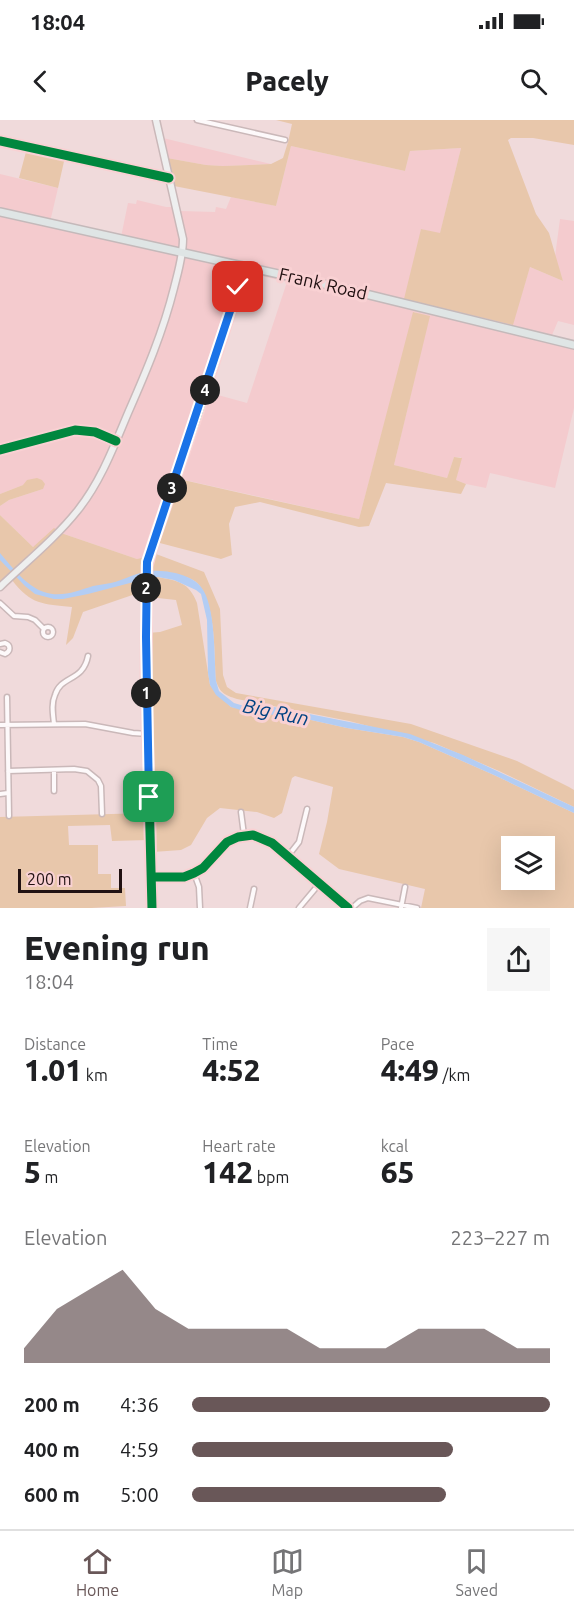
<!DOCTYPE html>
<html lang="en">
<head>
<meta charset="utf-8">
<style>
	body { margin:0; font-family:Ubuntu,sans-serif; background:#f6f6f6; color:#202124; height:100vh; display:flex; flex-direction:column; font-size:22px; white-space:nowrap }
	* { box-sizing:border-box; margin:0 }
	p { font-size:20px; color:#757577 }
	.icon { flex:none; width:33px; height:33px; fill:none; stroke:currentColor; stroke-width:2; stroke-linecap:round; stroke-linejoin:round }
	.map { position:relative; height:788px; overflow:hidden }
	.panel { display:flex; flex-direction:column; background:#fff; flex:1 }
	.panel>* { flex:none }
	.fabs { position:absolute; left:501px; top:716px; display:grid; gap:12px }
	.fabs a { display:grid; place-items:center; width:54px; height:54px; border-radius:0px; background:#fff; box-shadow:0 6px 24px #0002; font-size:30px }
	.scale { position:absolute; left:18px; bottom:15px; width:104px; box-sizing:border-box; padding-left:6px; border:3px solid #211112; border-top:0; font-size:16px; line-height:21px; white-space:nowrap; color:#211112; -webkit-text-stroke:4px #f9d1d3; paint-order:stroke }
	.pin { position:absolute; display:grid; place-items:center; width:51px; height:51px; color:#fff; margin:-26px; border-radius:12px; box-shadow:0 3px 9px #0006 }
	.km { position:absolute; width:30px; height:30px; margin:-15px; border-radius:50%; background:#222; color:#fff; font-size:16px; line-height:30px; text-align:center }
	.round { display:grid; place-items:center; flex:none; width:63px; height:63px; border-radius:0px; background:#f6f6f6 }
	.overview { display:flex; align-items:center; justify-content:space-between; height:102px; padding:0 24px }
	h1 { font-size:33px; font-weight:800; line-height:45px }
	.metrics { display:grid; grid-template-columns:repeat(3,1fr); gap:9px; height:102px; padding:6px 24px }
	.metrics div { display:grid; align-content:center }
	.metrics b { font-size:30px; font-weight:800 }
	.metrics small { font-size:16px; font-weight:400 }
	.metrics p { font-size:16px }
	.chart { height:168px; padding:12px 24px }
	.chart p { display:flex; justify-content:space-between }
	.chart svg { width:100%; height:108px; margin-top:6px; fill:#695758; opacity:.7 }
	ul { padding:0 24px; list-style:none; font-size:20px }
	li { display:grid; grid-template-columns:96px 72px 1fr; align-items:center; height:45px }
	li i { height:15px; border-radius:8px; background:#695758 }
	.status { display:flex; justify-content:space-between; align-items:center; height:42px; padding:0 30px; background:#fff; direction:ltr }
	.status svg { height:16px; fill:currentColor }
	header { display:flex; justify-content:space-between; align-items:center; height:78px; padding:0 24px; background:#fff; font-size:27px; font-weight:800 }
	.tabs { display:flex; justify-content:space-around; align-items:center; height:84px; border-top:2px solid #e0e0e0; background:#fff; font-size:16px; color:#757577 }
	.tabs a { display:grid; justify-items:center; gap:3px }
	.tabs .active { color:#695758 }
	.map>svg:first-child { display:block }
	.built { fill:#f4cbce; fill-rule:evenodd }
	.green { fill:#e8c7ab; fill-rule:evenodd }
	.water { fill:#b3cdf4 }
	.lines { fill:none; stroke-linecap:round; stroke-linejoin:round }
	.minor-casing { stroke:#cab8b9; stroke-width:7 }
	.secondary-casing { stroke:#cab8b9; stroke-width:9 }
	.primary-casing { stroke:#c4b9ba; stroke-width:10 }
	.minor { stroke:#fdf9fa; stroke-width:4 }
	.secondary { stroke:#eeefef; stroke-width:6 }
	.primary { stroke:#dfe5e5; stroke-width:7 }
	.cycleway-casing { stroke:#f9d1d3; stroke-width:13 }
	.cycleway { stroke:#00873e; stroke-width:9 }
	.route-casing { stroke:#fff; stroke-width:12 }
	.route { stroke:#1a73e8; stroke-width:8 }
	.labels { text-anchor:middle; stroke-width:6; stroke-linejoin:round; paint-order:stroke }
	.street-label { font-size:18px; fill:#211112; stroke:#f9d1d3 }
	.water-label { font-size:20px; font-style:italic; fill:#004282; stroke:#f9d1d3 }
</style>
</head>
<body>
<div class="status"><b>18:04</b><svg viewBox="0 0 49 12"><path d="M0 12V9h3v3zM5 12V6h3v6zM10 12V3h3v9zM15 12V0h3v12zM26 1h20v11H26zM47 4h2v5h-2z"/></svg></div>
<header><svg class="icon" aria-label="back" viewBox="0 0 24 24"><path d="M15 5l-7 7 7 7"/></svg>Pacely<svg class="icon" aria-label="search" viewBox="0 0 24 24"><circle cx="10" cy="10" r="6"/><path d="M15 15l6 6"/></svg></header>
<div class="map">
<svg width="574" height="788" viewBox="0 0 574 788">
	<rect width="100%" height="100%" fill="#f0dadb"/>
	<!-- built -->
	<path class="built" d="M163 18 271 44 223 46 206 45 167 38Z
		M291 26 405 51 410 31 461 28 440 114 421 109 512 205 530 147 563 161 555 137 560 99 574 101V205L558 201 552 215 574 221V288L555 368 490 353 486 368 466 364 456 360 461 337H454L447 358 394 345 429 197 414 192 359 399 180 359 151 436 137 439 61 413 33 427 0 395V386L9 380 43 369 23 365 0 374V54L58 68 50 102 121 117 128 83 136 84 137 80 166 87H178L180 91 215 92 216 87 226 89 231 77 276 86ZM245 152 287 162 247 283 207 272Z"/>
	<!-- green -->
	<path class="green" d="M276 0H574V25L533 18H511L508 20 536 94 549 113 563 161 530 147 513 205 404 179 421 109 440 113 461 28 410 31 405 51 291 26 276 86 174 66 167 38 206 45 223 46 271 44 283 38 288 22 292 4Z
		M27 28 65 37 58 68 19 58Z
		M413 192 430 196 394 345 447 358 454 337 462 338 456 360 466 364 461 374 386 363 369 406 359 407 260 382 235 387 229 404 232 435 221 439 156 422 179 359 245 374 359 399Z
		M37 358 42 360 45 364 43 369 9 380 0 386V374L23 365 27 360Z
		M0 395 33 427 54 408 57 410 0 463Z
		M61 413 137 439 145 437 143 451 144 471 83 492 73 518 66 525 72 487C43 484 31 485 12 460Z
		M156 434 204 452 220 489 223 555 227 567 236 573 411 604 517 641 569 667 574 670V687L499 651 434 623 349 601 237 579C225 575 220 573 216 561 214 537 217 470 191 459 180 454 161 453 149 451L151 436Z
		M158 457C178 461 189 462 197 483L210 565 231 587 302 598 347 608 403 617 419 622 494 655 574 693V788H421L425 769 339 749 319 734 327 702 333 667 295 656 292 658 282 693 274 698 257 692 220 688 207 698 191 725 181 730 153 732 147 513 160 512 182 505 176 480 149 477V458ZM512 726H544V759H512Z
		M148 693V720L112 721 110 705 68 706 69 725H98V754H111V768H125L126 786 91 788H0V697Z"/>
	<!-- water -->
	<path class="water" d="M0 433C12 447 26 466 44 472 61 478 77 471 93 466 99 465 105 464 111 463 124 460 137 452 150 451 166 450 191 454 201 467 216 485 214 538 216 561L219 571 234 583 244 586 274 587 410 614 463 635 574 687V693L494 655 419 622 403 617 347 608 302 598 247 592 231 587 216 575 210 565 208 553 207 500 201 474 196 470 174 460 158 457 149 458 88 474 63 479H54L35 474 25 466 0 440Z"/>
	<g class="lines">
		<!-- minor casing -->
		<g class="minor-casing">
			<path id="minor" d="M197 0 285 20
				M0 21 169 58
				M0 330 75 310 95 312 116 321
				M0 483 14 496 28 497 35 500 44 509
				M43 512a5 5 0 1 1 10 0a5 5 0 1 1-10 0Z
				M0 524 5 523C11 525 11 531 5 534L0 532
				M7 577 9 696
				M54 604C53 594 51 584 55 575 61 555 83 562 88 536
				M0 605 85 604 133 613 148 614
				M54 650V671
				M8 651 74 649 87 651 98 660 101 666 102 694
				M0 674 8 673
				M241 692 244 715
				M288 736 299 722 307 689
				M194 753 199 767 200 788
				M152 757H184L194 753 203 748 227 722 238 717 253 715 272 723 348 788
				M152 788 146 560 147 446 153 423 197 295 245 147
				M250 788 254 769
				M299 788 320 763
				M352 788 360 781 368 778 417 788
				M401 788 405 767"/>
		</g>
		<!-- secondary casing -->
		<g class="secondary-casing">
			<path id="secondary" d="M0 467C26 442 55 419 78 390 101 361 114 326 128 293 146 252 163 212 174 168 178 152 183 136 183 119L156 0"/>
		</g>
		<!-- primary casing -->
		<g class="primary-casing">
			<path id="primary" d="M0 92 337 167 574 225"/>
		</g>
		<!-- minor -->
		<use href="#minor" class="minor"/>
		<!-- secondary -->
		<use href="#secondary" class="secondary"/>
		<!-- primary -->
		<use href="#primary" class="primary"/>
		<!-- cycleway casing -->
		<g class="cycleway-casing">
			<path id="cycleway" d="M0 21 169 58
				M0 330 75 310 95 312 116 321
				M152 757H184L194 753 203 748 227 722 238 717 253 715 272 723 348 788
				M152 788 146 560 147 446 153 423 197 295 245 147"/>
		</g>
		<!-- cycleway -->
		<use href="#cycleway" class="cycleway"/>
	</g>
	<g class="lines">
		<!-- route casing -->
		<g class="route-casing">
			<path id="route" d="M149 677 146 517 147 442 238 167"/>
		</g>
		<!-- route -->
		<use href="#route" class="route"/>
	</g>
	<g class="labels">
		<!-- street labels -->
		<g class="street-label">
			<text transform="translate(323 164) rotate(13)" y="6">Frank Road</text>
		</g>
		<!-- water labels -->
		<g class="water-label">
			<text transform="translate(276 592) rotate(12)" y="7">Big Run</text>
		</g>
	</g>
</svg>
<div class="fabs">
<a><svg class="icon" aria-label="layers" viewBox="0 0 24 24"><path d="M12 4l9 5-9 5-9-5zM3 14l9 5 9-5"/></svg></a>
</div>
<div class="scale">200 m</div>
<div class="pin" style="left:149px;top:677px;background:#1e9e55"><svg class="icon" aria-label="arrive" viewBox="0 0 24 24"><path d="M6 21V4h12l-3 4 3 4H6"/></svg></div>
<div class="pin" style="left:238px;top:167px;background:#d93025"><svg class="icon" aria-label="check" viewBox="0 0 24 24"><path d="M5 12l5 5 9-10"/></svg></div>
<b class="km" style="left:146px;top:573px">1</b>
<b class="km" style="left:146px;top:468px">2</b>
<b class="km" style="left:172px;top:368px">3</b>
<b class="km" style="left:205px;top:270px">4</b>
</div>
<section class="panel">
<div class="overview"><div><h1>Evening run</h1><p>18:04</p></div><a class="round"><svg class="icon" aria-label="share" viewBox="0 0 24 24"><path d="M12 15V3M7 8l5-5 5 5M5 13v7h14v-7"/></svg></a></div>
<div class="metrics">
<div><p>Distance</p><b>1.01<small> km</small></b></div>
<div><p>Time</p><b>4:52</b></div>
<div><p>Pace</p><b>4:49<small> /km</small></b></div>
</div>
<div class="metrics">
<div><p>Elevation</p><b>5<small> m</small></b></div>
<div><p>Heart rate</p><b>142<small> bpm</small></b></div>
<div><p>kcal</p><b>65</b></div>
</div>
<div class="chart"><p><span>Elevation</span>223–227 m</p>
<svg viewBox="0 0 160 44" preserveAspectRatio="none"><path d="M0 44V38L10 22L20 14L30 6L40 22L50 30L60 30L70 30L80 30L90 38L100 38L110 38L120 30L130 30L140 30L150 38L160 38V44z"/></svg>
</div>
<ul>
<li><b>200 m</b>4:36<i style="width:100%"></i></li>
<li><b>400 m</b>4:59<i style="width:73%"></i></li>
<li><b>600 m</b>5:00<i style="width:71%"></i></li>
</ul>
</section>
<nav class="tabs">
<a class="active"><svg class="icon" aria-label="home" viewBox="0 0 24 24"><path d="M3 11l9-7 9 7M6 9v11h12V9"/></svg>Home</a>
<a><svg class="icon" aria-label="map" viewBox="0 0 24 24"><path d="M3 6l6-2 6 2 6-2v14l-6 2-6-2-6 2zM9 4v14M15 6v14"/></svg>Map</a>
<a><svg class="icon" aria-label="saved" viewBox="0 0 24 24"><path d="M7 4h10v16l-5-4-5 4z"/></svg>Saved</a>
</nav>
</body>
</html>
